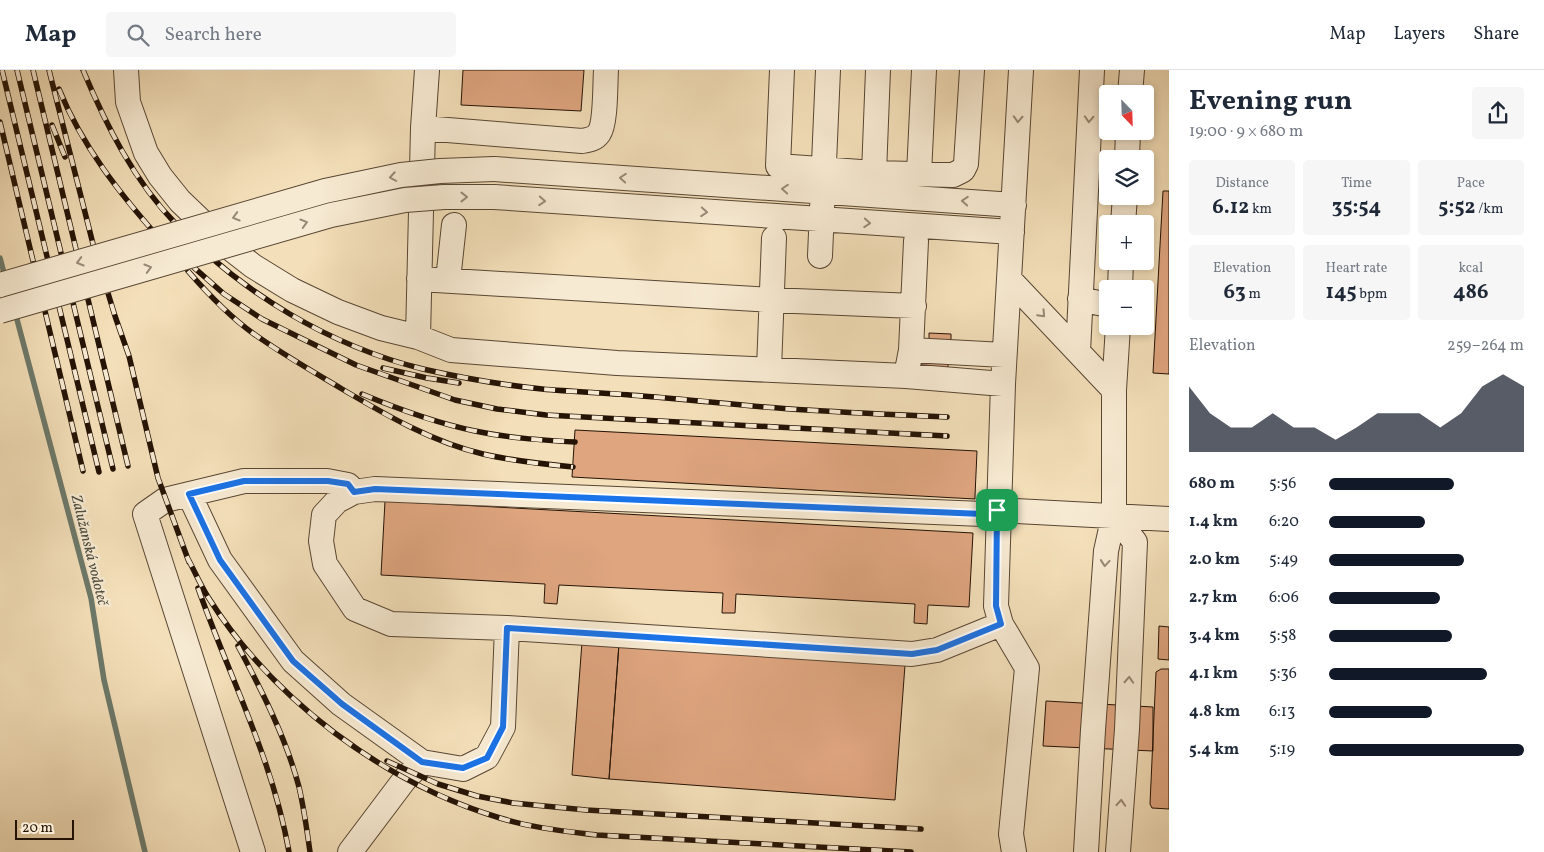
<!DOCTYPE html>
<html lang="en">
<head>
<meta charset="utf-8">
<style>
	body { margin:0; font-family:Vollkorn,serif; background:#f6f6f7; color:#1f2937; height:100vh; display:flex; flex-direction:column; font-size:19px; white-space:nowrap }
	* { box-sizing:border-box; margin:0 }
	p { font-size:16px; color:#747a83 }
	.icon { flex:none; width:28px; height:28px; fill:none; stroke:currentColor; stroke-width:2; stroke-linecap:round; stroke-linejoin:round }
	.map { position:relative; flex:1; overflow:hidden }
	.details { display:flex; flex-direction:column; background:#fff; width:375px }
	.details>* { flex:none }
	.needle { width:32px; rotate:157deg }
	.buttons { position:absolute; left:1099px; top:15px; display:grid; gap:10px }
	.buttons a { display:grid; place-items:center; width:55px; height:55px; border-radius:5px; background:#fff; box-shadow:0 2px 8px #0003; font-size:25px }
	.scale { position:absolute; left:15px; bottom:12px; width:59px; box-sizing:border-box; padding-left:5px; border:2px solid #251306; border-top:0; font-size:14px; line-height:18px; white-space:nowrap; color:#251306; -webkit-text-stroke:4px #f7ead2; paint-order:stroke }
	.pin { position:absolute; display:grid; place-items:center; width:42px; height:42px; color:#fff; margin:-21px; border-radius:10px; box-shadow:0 2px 8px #0006 }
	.round { display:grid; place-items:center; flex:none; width:52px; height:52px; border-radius:5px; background:#f6f6f7 }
	.summary { display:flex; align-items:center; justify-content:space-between; height:85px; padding:0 20px }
	h1 { font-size:28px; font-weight:700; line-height:38px }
	.metrics { display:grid; grid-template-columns:repeat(3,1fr); gap:8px; height:85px; padding:5px 20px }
	.metrics div { display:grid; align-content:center; border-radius:5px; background:#f6f6f7; text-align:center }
	.metrics b { font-size:21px; font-weight:700 }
	.metrics small { font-size:14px; font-weight:400 }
	.metrics p { font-size:14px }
	.chart { height:140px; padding:10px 20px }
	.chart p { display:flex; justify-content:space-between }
	.chart svg { width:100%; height:90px; margin-top:5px; fill:#111827; opacity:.7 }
	ul { padding:0 20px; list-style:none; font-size:16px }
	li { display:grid; grid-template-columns:80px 60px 1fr; align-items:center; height:38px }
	li i { height:12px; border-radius:6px; background:#111827 }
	header { display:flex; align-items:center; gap:30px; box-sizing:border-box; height:70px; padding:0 25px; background:#fff; border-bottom:1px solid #e0e1e3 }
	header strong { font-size:24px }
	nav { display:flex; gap:28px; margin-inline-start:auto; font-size:18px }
	.search { width:350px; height:45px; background:#f6f6f7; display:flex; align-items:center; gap:12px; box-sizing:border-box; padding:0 18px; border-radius:5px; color:#747a83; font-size:19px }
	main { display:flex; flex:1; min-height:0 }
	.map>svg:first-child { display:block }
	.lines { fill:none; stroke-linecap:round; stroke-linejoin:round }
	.stream { stroke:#6c796a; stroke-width:5.5 }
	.building { fill:#dea57f; stroke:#251306 }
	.minor-casing { stroke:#584633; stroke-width:26 }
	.minor { stroke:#f7ead2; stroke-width:24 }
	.rail-casing { stroke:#251306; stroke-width:5.5 }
	.rail { stroke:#f7ead2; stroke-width:4; stroke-dasharray:11; stroke-linecap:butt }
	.minor-bridge-casing { stroke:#584633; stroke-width:26; stroke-linecap:butt }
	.minor-bridge { stroke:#f7ead2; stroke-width:24 }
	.oneway { stroke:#988976 }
	.route-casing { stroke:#fff; stroke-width:10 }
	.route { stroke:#1a73e8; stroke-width:6 }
	.labels { text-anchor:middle; stroke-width:4.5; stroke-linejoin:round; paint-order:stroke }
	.water-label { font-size:15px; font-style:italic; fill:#4e4e40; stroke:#f7ead2 }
</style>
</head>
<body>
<header>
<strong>Map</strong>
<div class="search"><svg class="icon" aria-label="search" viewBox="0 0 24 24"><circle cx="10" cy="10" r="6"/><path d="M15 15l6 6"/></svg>Search here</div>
<nav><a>Map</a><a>Layers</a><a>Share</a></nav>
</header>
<main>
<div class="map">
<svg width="1169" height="782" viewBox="0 0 1169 782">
	<rect width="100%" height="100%" fill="#f3dfb9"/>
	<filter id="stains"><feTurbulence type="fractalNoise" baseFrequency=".004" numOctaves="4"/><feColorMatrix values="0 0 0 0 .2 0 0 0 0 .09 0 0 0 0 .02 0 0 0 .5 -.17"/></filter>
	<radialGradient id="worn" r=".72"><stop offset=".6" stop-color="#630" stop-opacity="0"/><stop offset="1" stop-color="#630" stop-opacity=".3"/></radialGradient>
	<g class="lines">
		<!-- stream -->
		<path class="stream" d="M0 188 5 207
			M15 242 91 528 104 610 145 782"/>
	</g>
	<!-- building -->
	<path class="building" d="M463 0H584L581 41 461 35Z
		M1163 121H1169V304L1153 303Z
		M929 263 951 264V270L947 273 931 271 929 268Z
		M921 291 948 292V301L921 300Z
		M575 360 977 381 975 426V429L572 407Z
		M385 431 973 463 969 537 928 535 927 554 914 553 915 534 736 524 735 543H722L723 523 559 515 557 534 544 533 545 514 381 505Z
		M1159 556 1169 557V590L1158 589Z
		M582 572 619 574 609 709 572 705Z
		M619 574 905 595 895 730 609 709Z
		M1161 599H1169V739L1152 738 1150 734 1156 602Z
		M1046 631 1153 637V681L1043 676Z"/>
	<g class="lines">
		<!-- minor casing -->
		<g class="minor-casing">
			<path id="minor" d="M126 0 128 32 146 83 160 106 180 131 226 175 253 196 292 220 338 242 381 258 418 267 451 280 617 293 906 306 1003 314
				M782 0 778 96 874 103 953 105 963 100 966 94 972 0
				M1130 24 1132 0
				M423 58 582 71C589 70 595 69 599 63 606 53 605 14 606 0
				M1127 89 1128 61
				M494 99 1014 135
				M874 103 878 0
				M919 104 924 0
				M494 127 1012 162
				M1123 154 1125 126
				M820 186 828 0
				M419 209 771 230 914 236
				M1009 209 1114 320
				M448 210 454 155
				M1120 219 1121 191
				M1080 229 1108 235
				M418 267 423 58 427 0
				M911 280 1004 285
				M1078 282 1092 0
				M769 299 774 168
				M906 306 911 280 916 171
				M189 424 220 490 293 591 341 634 422 692
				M1114 445 1135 472 1127 659 1118 782
				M1001 554 937 580 912 584 507 558 391 554 355 539 325 494 321 471 324 445 337 431 354 422 375 419 983 444 997 440 1169 449
				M253 782 145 444 165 430 244 411H327L348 415 354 422
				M350 782 405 709 422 692 463 699 487 687 503 657 507 558
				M1014 782 1011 764 1027 598 1001 554 996 536 1003 314 1021 0
				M1086 782 1093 660 1106 481 1114 445V320L1118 256"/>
		</g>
		<!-- minor -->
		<use href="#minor" class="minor"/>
		<!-- rail casing -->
		<g class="rail-casing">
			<path id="rail" d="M2 0 99 402
				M17 0 113 399
				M33 0 128 396
				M49 0 93 174 115 246 129 286 158 408 189 492
				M83 0C106 55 134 111 176 154 242 223 330 276 423 299 462 308 503 315 542 319 575 322 609 323 642 326 697 330 752 337 807 340 854 343 900 345 947 347
				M59 19C82 76 120 124 160 169
				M0 52 83 401
				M52 55 65 87
				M156 164 224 224 262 249 356 295 455 330 497 339 546 345 947 366
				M188 201C208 224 230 247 254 264 282 284 312 301 342 319 386 345 432 372 483 384 512 391 543 394 573 397
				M383 298 427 308 459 313
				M362 324C398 339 436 353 475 361 508 368 541 370 575 372
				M187 487C194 500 200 514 208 527 273 630 384 713 500 748 532 758 564 761 597 765L911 782
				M198 518C229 606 273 690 289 782
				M238 576C262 621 286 668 299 717 304 739 307 760 310 782
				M387 691 438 714 477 726 513 733 586 740 921 759"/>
		</g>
		<!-- rail -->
		<use href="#rail" class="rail"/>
		<!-- minor-bridge casing -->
		<g class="minor-bridge-casing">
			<path id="minor-bridge" d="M0 215 325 121 401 105 440 101 494 99
				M0 241 331 145 405 130 444 127H494"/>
		</g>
		<!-- minor-bridge -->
		<use href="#minor-bridge" class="minor-bridge"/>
	</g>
	<!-- one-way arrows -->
	<defs><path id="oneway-chevron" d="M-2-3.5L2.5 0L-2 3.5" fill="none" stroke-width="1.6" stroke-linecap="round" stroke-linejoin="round" transform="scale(1.25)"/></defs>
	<g class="oneway">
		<use href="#oneway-chevron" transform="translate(1018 49) rotate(93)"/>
		<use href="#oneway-chevron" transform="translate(1089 49) rotate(93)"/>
		<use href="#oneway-chevron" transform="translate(393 107) rotate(170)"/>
		<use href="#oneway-chevron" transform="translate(623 108) rotate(-176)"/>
		<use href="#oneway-chevron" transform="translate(785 119) rotate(-176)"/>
		<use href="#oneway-chevron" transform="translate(464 127)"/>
		<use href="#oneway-chevron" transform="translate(542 131) rotate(4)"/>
		<use href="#oneway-chevron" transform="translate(965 131) rotate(-176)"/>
		<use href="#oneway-chevron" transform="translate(704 142) rotate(4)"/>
		<use href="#oneway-chevron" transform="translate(236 147) rotate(164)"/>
		<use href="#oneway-chevron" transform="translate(304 153) rotate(-16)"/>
		<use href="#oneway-chevron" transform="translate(867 153) rotate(4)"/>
		<use href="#oneway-chevron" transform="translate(80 192) rotate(164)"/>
		<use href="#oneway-chevron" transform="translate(148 198) rotate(-16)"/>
		<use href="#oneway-chevron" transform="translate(1042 244) rotate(47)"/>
		<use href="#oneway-chevron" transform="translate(1105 493) rotate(95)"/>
		<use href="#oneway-chevron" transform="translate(1129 610) rotate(-87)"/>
		<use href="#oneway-chevron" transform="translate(1121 733) rotate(-86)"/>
	</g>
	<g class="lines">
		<!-- route casing -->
		<g class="route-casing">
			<path id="route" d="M244 411H328L348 414 354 422 375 419 983 444 997 440 996 536 1001 554 937 580 912 584 507 558 503 657 487 688 463 698 422 692 342 634 293 591 220 490 189 424Z"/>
		</g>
		<!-- route -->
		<use href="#route" class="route"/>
	</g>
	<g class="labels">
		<!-- water labels -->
		<g class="water-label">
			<text transform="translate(90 480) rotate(76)" y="5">Zalužanská vodoteč</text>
		</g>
	</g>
	<rect width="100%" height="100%" filter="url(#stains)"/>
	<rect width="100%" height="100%" fill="url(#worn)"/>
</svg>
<div class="buttons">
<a><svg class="needle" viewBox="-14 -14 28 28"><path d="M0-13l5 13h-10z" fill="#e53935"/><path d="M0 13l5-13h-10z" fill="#747a83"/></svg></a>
<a><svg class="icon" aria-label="layers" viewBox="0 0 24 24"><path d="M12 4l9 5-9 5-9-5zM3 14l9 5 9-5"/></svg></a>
<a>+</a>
<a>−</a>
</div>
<div class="scale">20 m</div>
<div class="pin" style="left:997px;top:440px;background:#1e9e55"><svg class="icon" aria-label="arrive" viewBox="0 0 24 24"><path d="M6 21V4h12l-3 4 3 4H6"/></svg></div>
</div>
<section class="details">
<div class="summary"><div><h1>Evening run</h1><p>19:00 · 9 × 680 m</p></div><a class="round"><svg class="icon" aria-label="share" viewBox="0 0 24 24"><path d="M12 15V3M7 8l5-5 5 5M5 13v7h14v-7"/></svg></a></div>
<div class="metrics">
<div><p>Distance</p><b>6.12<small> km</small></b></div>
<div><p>Time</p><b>35:54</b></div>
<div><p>Pace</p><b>5:52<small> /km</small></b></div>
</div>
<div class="metrics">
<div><p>Elevation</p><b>63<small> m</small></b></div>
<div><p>Heart rate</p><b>145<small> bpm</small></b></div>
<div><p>kcal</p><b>486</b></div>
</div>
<div class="chart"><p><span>Elevation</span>259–264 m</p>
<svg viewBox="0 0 160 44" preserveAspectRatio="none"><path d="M0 44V12L10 25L20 32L30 32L40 25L50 32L60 32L70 38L80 32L90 25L100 25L110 25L120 32L130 25L140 12L150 6L160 12V44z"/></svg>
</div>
<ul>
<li><b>680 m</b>5:56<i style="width:64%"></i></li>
<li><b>1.4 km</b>6:20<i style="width:49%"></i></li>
<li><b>2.0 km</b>5:49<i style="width:69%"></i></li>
<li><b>2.7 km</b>6:06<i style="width:57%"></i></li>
<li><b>3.4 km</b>5:58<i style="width:63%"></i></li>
<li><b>4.1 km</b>5:36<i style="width:81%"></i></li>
<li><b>4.8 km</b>6:13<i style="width:53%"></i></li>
<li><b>5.4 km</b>5:19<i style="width:100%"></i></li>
</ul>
</section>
</main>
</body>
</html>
